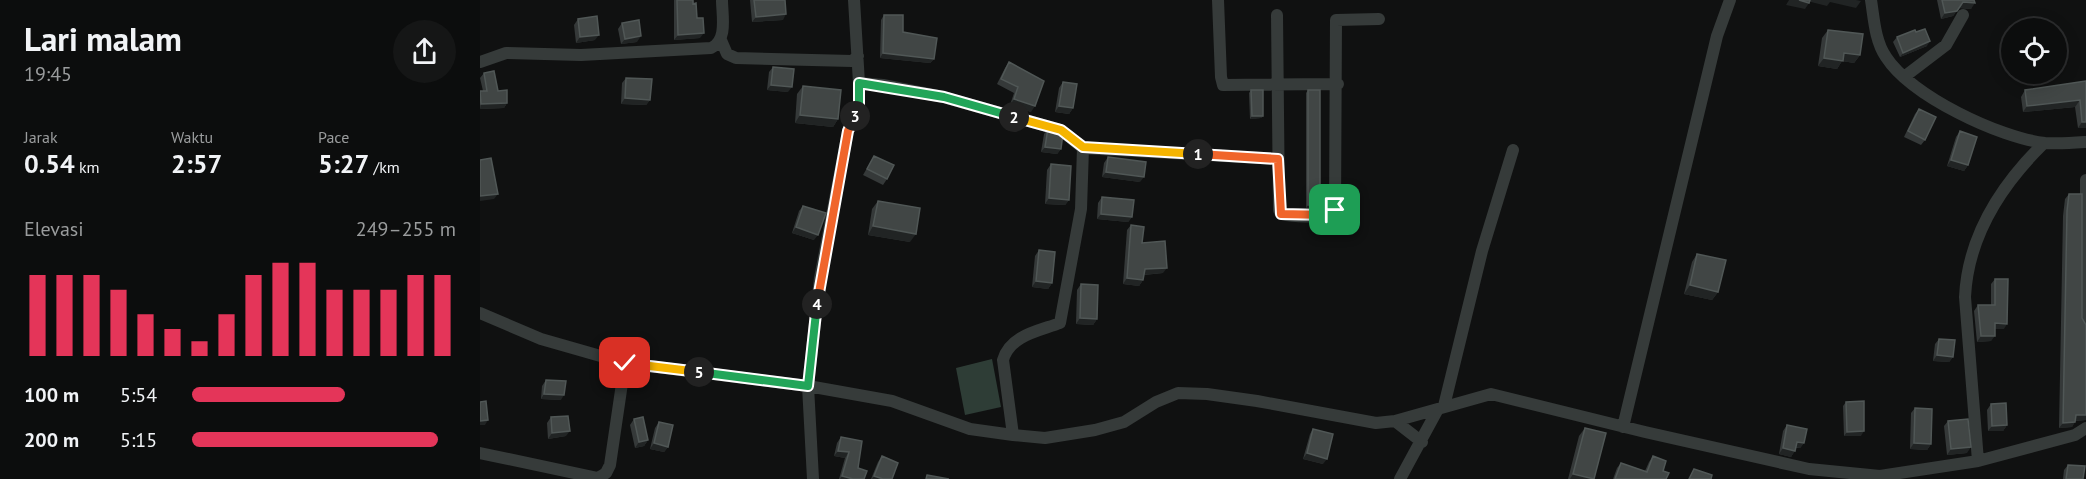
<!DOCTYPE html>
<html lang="id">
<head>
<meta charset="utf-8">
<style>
	body { margin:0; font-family:"PT Sans",sans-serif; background:#151616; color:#f1f3f6; height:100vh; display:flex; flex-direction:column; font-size:22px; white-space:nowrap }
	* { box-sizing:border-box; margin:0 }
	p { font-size:20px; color:#9a9c9d }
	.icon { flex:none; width:33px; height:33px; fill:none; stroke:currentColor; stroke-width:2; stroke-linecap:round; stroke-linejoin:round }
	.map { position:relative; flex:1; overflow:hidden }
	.drawer { display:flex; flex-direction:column; background:#0c0d0d; width:480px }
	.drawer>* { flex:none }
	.buttons { position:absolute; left:1521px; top:18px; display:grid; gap:12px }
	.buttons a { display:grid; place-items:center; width:66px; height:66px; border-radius:50%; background:#0c0d0d; box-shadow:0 3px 15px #0003,0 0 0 2px #2c2d2e; font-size:30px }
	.pin { position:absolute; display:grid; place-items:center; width:51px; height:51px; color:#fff; margin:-26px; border-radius:12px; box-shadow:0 3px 9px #0006 }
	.km { position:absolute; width:30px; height:30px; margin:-15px; border-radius:50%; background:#222; color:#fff; font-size:16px; line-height:30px; text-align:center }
	.round { display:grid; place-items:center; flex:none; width:63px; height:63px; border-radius:32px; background:#151616 }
	.summary { display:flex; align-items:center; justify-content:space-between; height:102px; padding:0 24px }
	h1 { font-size:33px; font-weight:700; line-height:45px }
	.figures { display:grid; grid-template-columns:repeat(3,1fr); gap:9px; height:102px; padding:6px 24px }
	.figures div { display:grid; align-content:center }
	.figures b { font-size:26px; font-weight:700 }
	.figures small { font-size:16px; font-weight:400 }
	.figures p { font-size:16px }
	.chart { height:168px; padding:12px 24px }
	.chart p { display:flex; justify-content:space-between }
	.chart svg { width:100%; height:108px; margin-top:6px; stroke:#e43559; stroke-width:6 }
	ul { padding:0 24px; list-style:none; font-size:20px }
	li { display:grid; grid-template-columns:96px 72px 1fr; align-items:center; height:45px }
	li i { height:15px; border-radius:8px; background:#e43559 }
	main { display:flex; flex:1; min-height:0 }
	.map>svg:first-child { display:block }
	.water { fill:#2e3d36 }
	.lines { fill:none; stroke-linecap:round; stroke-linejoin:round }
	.minor { stroke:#363b3a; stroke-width:12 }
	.wall { fill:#353939 }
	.shaded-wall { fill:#212424 }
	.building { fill:#414645; stroke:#505756; stroke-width:1.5 }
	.split-1-casing { stroke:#fff; stroke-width:12 }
	.split-2-casing { stroke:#fff; stroke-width:12 }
	.split-3-casing { stroke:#fff; stroke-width:12 }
	.split-4-casing { stroke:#fff; stroke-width:12 }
	.split-5-casing { stroke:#fff; stroke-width:12 }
	.split-6-casing { stroke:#fff; stroke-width:12 }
	.split-1 { stroke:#f0652b; stroke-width:8 }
	.split-2 { stroke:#f5b400; stroke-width:8 }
	.split-3 { stroke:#22a559; stroke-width:8 }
	.split-4 { stroke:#f0652b; stroke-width:8 }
	.split-5 { stroke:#22a559; stroke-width:8 }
	.split-6 { stroke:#f5b400; stroke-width:8 }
</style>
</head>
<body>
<main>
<section class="drawer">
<div class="summary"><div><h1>Lari malam</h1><p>19:45</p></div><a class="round"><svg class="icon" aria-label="share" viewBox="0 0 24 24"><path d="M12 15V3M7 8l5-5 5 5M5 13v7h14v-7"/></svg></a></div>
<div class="figures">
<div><p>Jarak</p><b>0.54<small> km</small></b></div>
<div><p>Waktu</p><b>2:57</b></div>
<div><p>Pace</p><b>5:27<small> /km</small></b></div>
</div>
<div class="chart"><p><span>Elevasi</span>249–255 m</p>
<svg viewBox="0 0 160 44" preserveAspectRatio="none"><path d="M5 44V11M15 44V11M25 44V11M35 44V17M45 44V27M55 44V33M65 44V38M75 44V27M85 44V11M95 44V6M105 44V6M115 44V17M125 44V17M135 44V17M145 44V11M155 44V11"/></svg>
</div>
<ul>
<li><b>100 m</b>5:54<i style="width:58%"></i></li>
<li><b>200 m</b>5:15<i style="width:93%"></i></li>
</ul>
</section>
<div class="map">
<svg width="1606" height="479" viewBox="0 0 1606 479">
	<rect width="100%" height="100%" fill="#101111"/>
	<!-- water -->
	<path class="water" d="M512 359 521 407 485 415 476 368Z"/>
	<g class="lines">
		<!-- minor -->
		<path class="minor" d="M374 0 379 83
			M738 0 741 77 743 85 858 84
			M1391 0C1394 19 1395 41 1406 57 1431 96 1520 138 1565 143 1579 144 1592 143 1606 142
			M797 15 799 210 801 214C814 217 846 219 855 210L856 20 899 19
			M241 40 247 54 256 58 372 61 378 56
			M0 62 26 53 101 55 231 48C248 41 242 15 242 0
			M1424 77 1466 45 1483 15
			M603 148 798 159
			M1606 180V323
			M0 313 61 339 145 363 328 386 412 401 490 429 533 435 565 438 615 430 644 422 676 402 698 393 727 394 777 401 896 423 915 421 1011 394 1165 432 1329 469 1400 476 1498 461 1595 435 1606 428
			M964 406 1002 251 1033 150
			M915 421 942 442
			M1143 427 1237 36 1250 0
			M0 453 118 478 126 473 130 465 145 363
			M1498 461 1485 297C1488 235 1521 185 1564 143
			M333 479 328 386 340 278 368 131 379 106V83L403 85 463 97 581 130 603 148 601 209 580 323C559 331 530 335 523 360L533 435
			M920 479 958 409"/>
	</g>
	<!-- wall -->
	<path class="wall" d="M194 0H213L217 18 220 38 194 40Z
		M270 0H305L303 20 272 22Z
		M1457 0H1494L1491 9 1479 8 1473 16 1461 19Z
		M404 15 454 59 450 63 400 58 401 20Z
		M98 19 115 40 96 43 94 25Z
		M142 23 157 42 141 44 138 29Z
		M1348 30 1380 55 1374 63 1362 61 1357 69 1338 66 1342 38Z
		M1436 32 1447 46 1420 57 1413 42 1417 37Z
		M529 62 551 112 530 105 534 93 517 84 525 68Z
		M293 67 308 92 287 90 289 72Z
		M4 73 27 103 24 108 0 109V92L3 91 0 78Z
		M146 78 170 100 166 105 141 104 142 83Z
		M1606 81V128H1598L1595 107 1543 112 1541 97 1545 90Z
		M583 82 593 108 589 114 575 112 579 88Z
		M323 86 358 119 353 127 315 123 317 94Z
		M771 90 783 116 781 118 770 119 769 93Z
		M828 90 838 208H826V93Z
		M1439 109 1445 140 1441 145 1424 137 1435 114Z
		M568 128 581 149 577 154 561 152 564 134Z
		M1480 131 1488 165 1484 171 1467 166 1476 137Z
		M394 156 407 179 403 185 383 175Z
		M628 157 660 182 622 177 624 163Z
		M571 164 589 200 585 205 565 204 567 170Z
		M1589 194 1602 318 1606 325V420L1595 421 1592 427 1579 428 1583 216 1585 199Z
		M622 197 652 217 648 222 617 219 618 203Z
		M398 201 430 242 388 235 392 209Z
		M323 206 334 240 312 233 319 211Z
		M651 225 662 243 683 273 664 275 663 280 659 286 643 284 647 230Z
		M559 250 572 283 568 289 552 287 555 256Z
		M1217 254 1238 292 1232 300 1204 294 1212 262Z
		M1515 279 1524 329H1515L1511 341 1497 342 1494 311 1498 305H1511V284Z
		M601 284 617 319 613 325 596 324 597 290Z
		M1459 339 1473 357 1469 362 1453 361 1455 344Z
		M66 380 81 400 61 399 62 386Z
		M1366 402 1381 436H1364L1363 406Z
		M1511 404 1527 425 1523 431H1508L1507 410Z
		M1435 408 1451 444 1447 450 1430 449 1431 413Z
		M71 417 86 436 68 439 67 423Z
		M154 419 168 440 164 446 155 448 150 425Z
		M1468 421 1487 453 1467 455 1464 426Z
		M179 422 188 447 184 452 170 449 175 428Z
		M1307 425 1324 443 1320 448H1316L1311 457 1299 454 1303 431Z
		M1105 428 1114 479H1088L1099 436Z
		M833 429 843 464 823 459 830 434Z
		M361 437 378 468 384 479H359L365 458 354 456 357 443Z
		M402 456 412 479H391L398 462Z
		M1173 456 1183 471 1186 479H1133L1137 468 1141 463 1165 471 1169 462Z
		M1588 465 1603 479H1583L1584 470Z"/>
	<!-- shaded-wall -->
	<path class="shaded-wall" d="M1309 0H1319L1329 3 1325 9 1306 5Z
		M1327 0H1376L1381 1 1376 8 1350 2 1347 6 1327 1Z
		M1483 2 1495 3 1491 9 1479 8 1473 16 1461 19 1465 13Z
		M306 14 303 20 272 22 276 17Z
		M224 33 220 38 194 40 198 35Z
		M119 35 115 40 96 43 100 37Z
		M161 36 157 42 141 44 145 39Z
		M1450 41 1447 46 1420 57 1423 53Z
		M403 53 454 59 450 63 400 58Z
		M1364 53 1380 55 1374 63 1362 61 1357 69 1338 66 1344 58Z
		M291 85 312 87 308 92 287 90Z
		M145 98 170 100 166 105 141 104Z
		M534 99 555 106 551 112 530 105Z
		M1600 100 1595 107 1543 112 1547 106Z
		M27 103 24 108 0 109 1 104Z
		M579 106 593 108 589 114 575 112Z
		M320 115 358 119 353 127 315 123Z
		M772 116H783L781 118 770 119Z
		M1602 122H1606V128H1598Z
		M565 147 581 149 577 154 561 152Z
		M1471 160 1488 165 1484 171 1467 166Z
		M626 172 664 177 660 182 622 177Z
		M18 194 14 199 0 201V196Z
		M569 198 589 200 585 205 565 204Z
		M828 205H840L838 208H826Z
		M621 214 652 217 648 222 617 219Z
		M393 226 436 234 430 242 388 235Z
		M316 227 338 235 334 240 312 233Z
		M687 268 683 273 661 275 665 269Z
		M647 278 663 280 659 286 643 284Z
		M556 281 572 283 568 289 552 287Z
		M1210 285 1238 292 1232 300 1204 294Z
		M600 318 617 319 613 325 596 324Z
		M1515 323 1527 324 1524 329H1511Z
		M1501 336H1515L1511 341 1497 342Z
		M1457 355 1473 357 1469 362 1453 361Z
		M64 394 84 395 81 400 61 399Z
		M1596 415H1606V420L1592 421Z
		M8 420 5 425H0V421Z
		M1595 422 1592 427 1579 428 1583 423Z
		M1527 425 1523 431H1508L1512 426Z
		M90 431 86 436 68 439 72 433Z
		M1384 431 1381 436H1364L1367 432Z
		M168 440 164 446 155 448 159 442Z
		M1317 442 1324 443 1320 448 1313 447Z
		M174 443 188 447 184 452 170 449Z
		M1434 443 1451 444 1447 450 1430 449Z
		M1491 447 1487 453 1467 455 1471 449Z
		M1303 448 1315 451 1311 457 1299 454Z
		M358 451 369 452 365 458 354 456Z
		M827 453 847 459 843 464 823 459Z
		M1093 474 1114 479H1090Z
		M362 476 373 479H360Z
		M394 476 403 479H392Z"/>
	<!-- building -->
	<path class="building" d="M197 0H213V4L216 3 217 18H223L224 33 198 35Z
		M274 0H305L306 14 276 17Z
		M1319 0H1330L1329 3Z
		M1462 0H1494L1495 3 1483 2 1477 11 1465 13Z
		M404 15H423V32L457 38 454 59 403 53Z
		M117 16 119 35 100 37 98 19Z
		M159 20 161 36 145 39 142 23Z
		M1445 29 1450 41 1423 53 1417 37 1435 30 1436 32Z
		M1348 30 1383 34 1380 55 1364 53 1363 61 1344 58Z
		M529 62 564 81 555 106 534 99 538 87 521 79Z
		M293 67 314 69 312 87 291 85Z
		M14 71 18 91 27 90V103L1 104 0 91H7L4 73Z
		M146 78 172 79 170 100 145 98Z
		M1606 81V122H1602L1600 100 1547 106 1545 90Z
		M583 82 597 84 593 108 579 106Z
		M323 86 361 90 358 119 320 115Z
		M771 90H783V116H772Z
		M828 90H840V205H828Z
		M1439 109 1456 117 1445 140 1428 131Z
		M568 128 583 133 581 149 565 147Z
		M1480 131 1497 137 1488 165 1471 160Z
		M394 156 414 165 407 179 387 169Z
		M628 157 666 162 664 177 626 172Z
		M11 158 18 194 0 196V160Z
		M571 164 591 166 589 200 569 198Z
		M1589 194H1602V318L1606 325V415H1596L1595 422 1583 423 1587 211Z
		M622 197 654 200 652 217 621 214Z
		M398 201 440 208 436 234 393 226Z
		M323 206 346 213 338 235 316 227Z
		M651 225 664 227 662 243 685 241 687 268 665 269 663 280 647 278Z
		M559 250 575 252 572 283 556 281Z
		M1217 254 1246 260 1238 292 1210 285Z
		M1515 279H1528L1527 324 1515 323V336H1501L1498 305H1515Z
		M601 284 618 285 617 319 600 318Z
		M1459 339 1475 340 1473 357 1457 355Z
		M66 380 86 381 84 395 64 394Z
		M6 401 8 420 0 421V402Z
		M1384 401V431L1367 432 1366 402Z
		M1526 403 1527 425 1512 426 1511 404Z
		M1435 408 1452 409 1451 444 1434 443Z
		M88 416 90 431 72 433 71 417Z
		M163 417 168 440 159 442 154 419Z
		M1488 419 1491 447 1471 449 1468 421Z
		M179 422 193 425 188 447 174 443Z
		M1307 425 1327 429 1324 443 1317 442 1315 451 1303 448Z
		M1105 428 1126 433 1114 479 1093 474Z
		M833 429 853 434 847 459 827 453Z
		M361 437 382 441 378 468 387 471 384 479H373L362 476 369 452 358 451Z
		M402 456 418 463 412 479H403L394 476Z
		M1173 456 1186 461 1183 471 1189 473 1186 479H1135L1141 463 1167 472Z
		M1588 465 1605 466 1603 479H1586Z
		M1214 469 1232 475 1231 479H1209Z
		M447 475 469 479H446Z"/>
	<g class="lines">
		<!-- split-1 casing -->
		<g class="split-1-casing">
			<path id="split-1" d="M718 154 798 159 801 214 848 215 855 210"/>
		</g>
		<!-- split-2 casing -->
		<g class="split-2-casing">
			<path id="split-2" d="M534 117 581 130 603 147 718 154"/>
		</g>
		<!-- split-3 casing -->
		<g class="split-3-casing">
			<path id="split-3" d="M375 116 379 106V83L464 97 534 117"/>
		</g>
		<!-- split-4 casing -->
		<g class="split-4-casing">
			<path id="split-4" d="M337 304 368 131 375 116"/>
		</g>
		<!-- split-5 casing -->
		<g class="split-5-casing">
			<path id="split-5" d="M219 372 328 386 337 304"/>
		</g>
		<!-- split-6 casing -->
		<g class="split-6-casing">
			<path id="split-6" d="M145 363 219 372"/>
		</g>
		<!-- split-1 -->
		<use href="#split-1" class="split-1"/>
		<!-- split-2 -->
		<use href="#split-2" class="split-2"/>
		<!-- split-3 -->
		<use href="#split-3" class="split-3"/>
		<!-- split-4 -->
		<use href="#split-4" class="split-4"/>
		<!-- split-5 -->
		<use href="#split-5" class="split-5"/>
		<!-- split-6 -->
		<use href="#split-6" class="split-6"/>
	</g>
</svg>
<div class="buttons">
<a><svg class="icon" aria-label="locate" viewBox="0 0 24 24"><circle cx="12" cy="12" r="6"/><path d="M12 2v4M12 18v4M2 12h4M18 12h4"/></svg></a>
</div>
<div class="pin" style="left:855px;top:210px;background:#1e9e55"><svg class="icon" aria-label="arrive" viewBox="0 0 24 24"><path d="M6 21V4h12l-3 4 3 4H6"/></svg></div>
<div class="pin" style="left:145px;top:363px;background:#d93025"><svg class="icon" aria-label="check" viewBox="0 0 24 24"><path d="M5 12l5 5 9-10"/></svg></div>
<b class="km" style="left:718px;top:154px">1</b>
<b class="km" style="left:534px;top:117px">2</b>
<b class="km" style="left:375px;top:116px">3</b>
<b class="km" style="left:337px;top:304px">4</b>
<b class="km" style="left:219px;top:372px">5</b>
</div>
</main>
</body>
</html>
